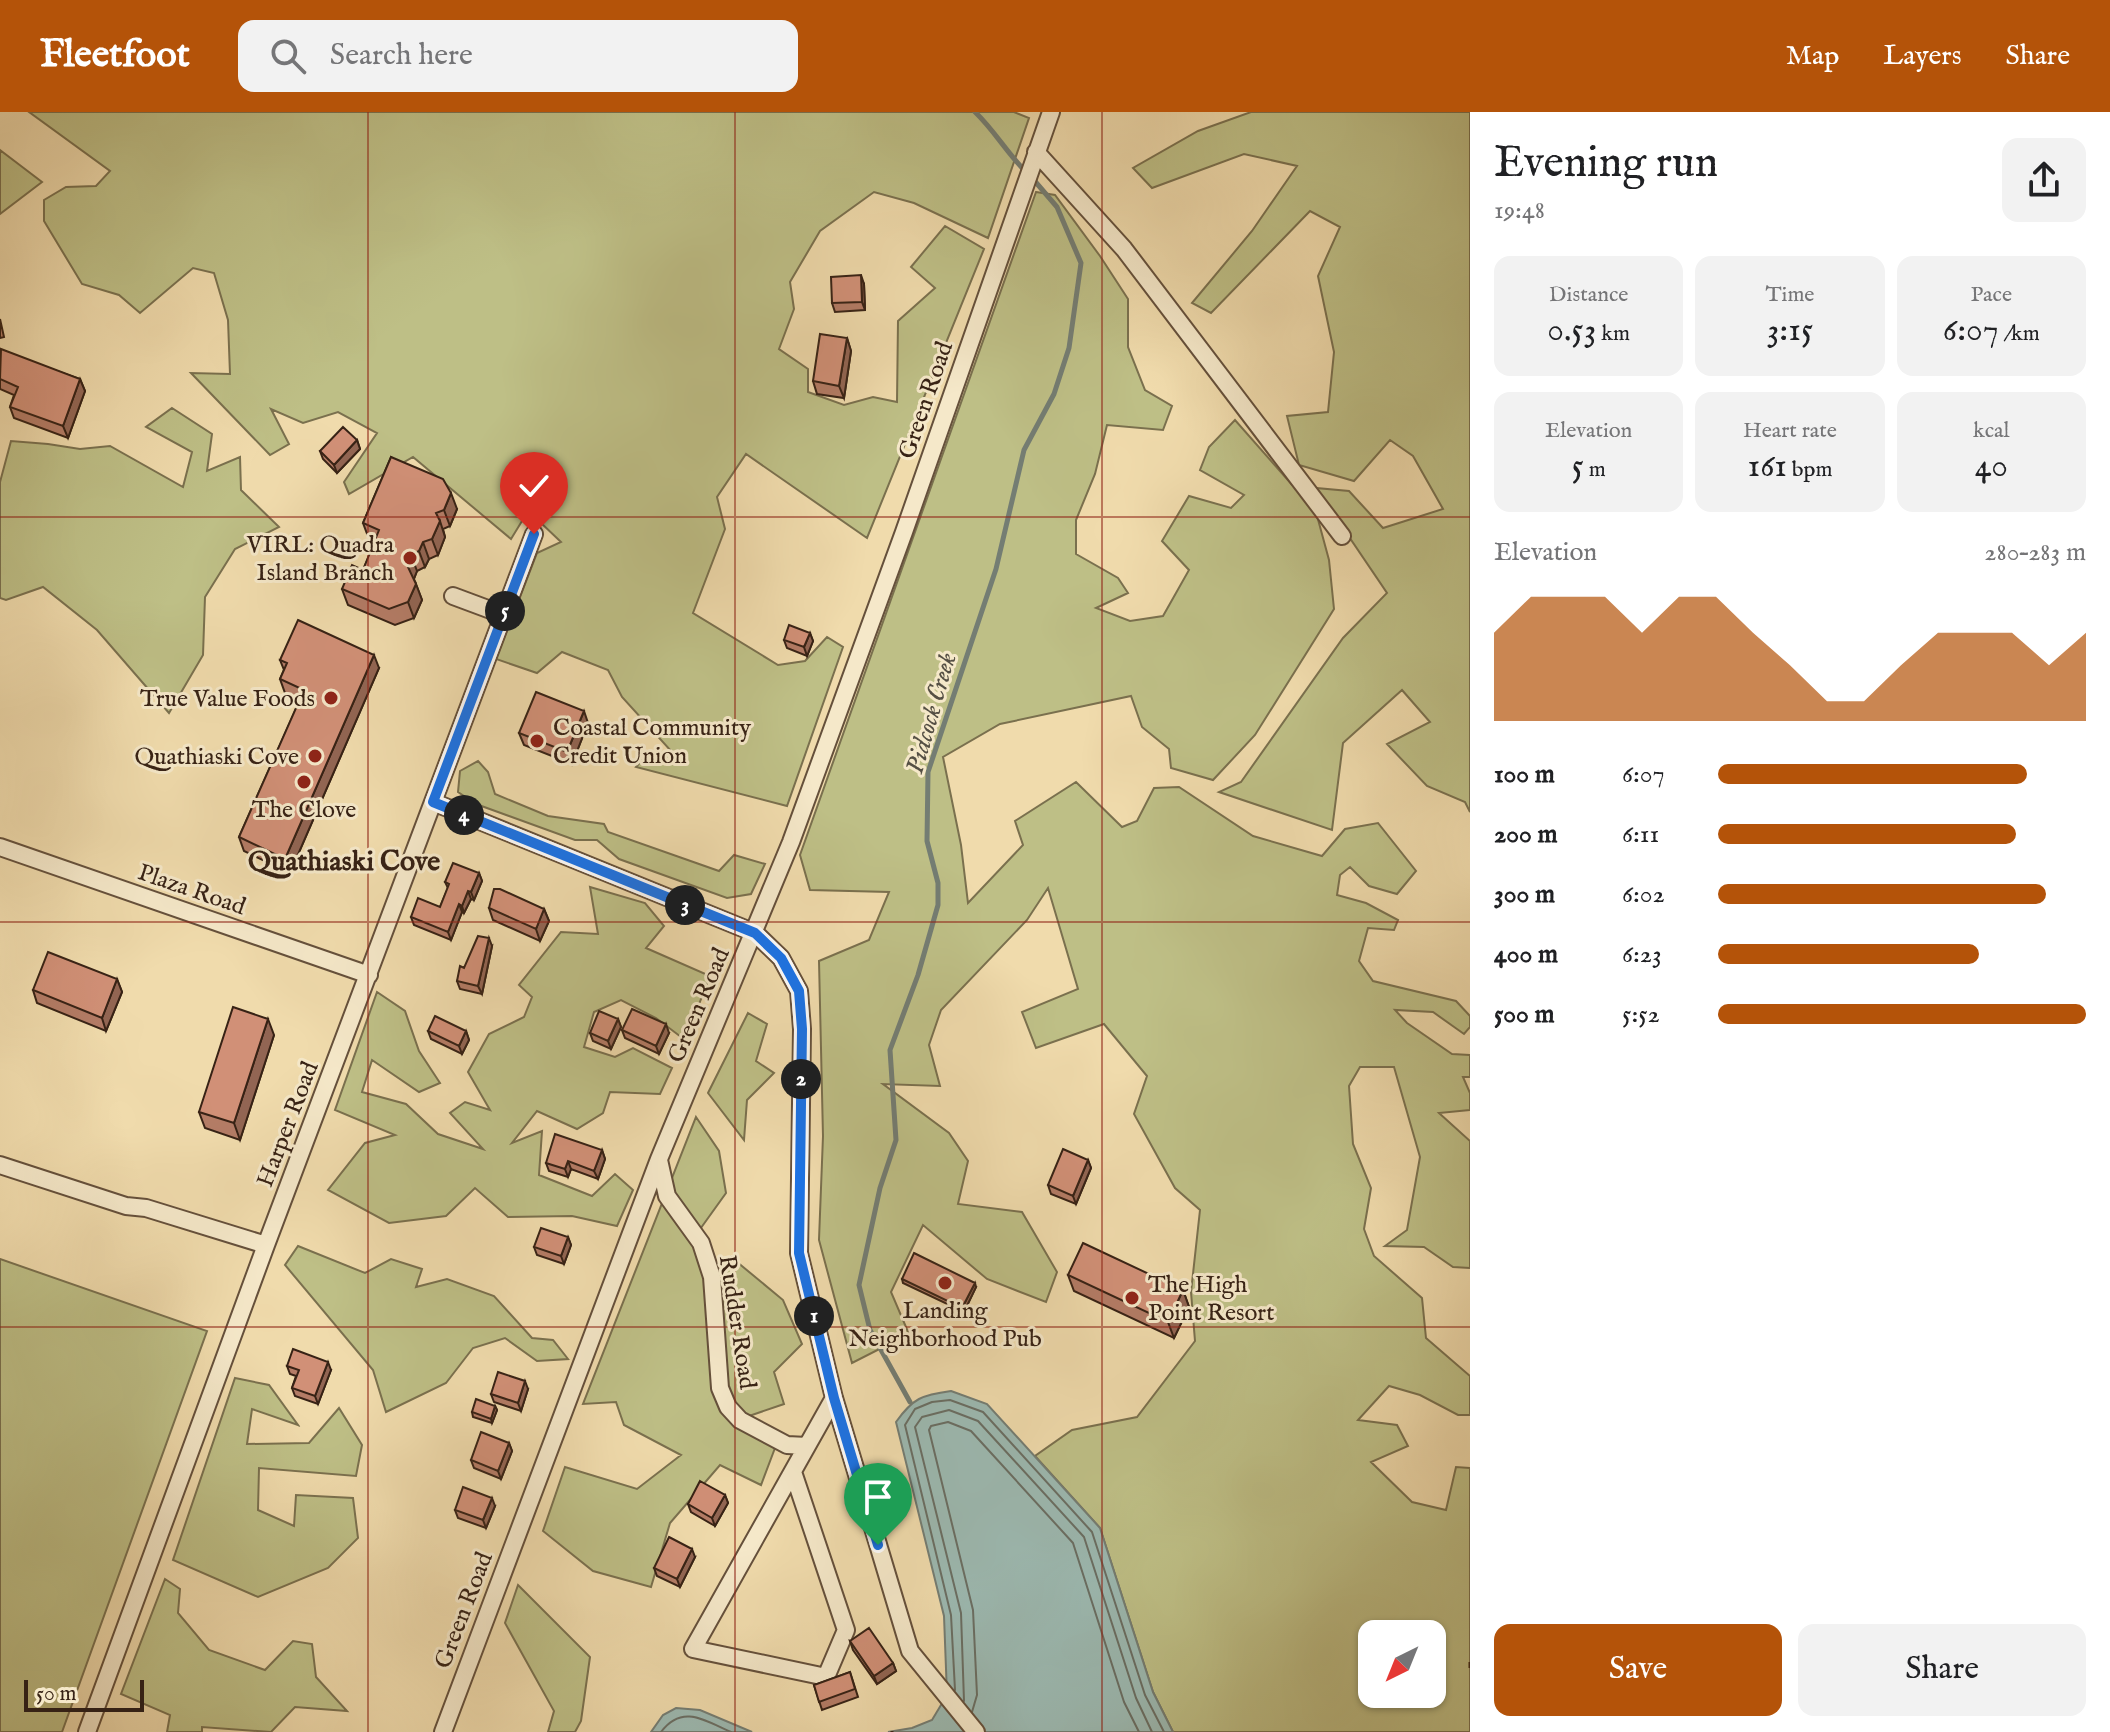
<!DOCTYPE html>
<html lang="en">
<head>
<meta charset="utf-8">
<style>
	body { margin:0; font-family:"IM FELL English",serif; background:#f2f2f2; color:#202124; height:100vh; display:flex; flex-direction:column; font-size:30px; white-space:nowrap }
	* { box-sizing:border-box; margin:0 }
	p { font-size:26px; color:#757577 }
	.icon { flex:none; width:44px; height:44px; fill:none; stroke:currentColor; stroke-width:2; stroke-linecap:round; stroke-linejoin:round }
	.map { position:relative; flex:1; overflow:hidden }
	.panel { display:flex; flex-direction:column; background:#fff; width:640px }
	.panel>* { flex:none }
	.needle { width:52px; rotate:223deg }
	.buttons { position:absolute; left:1358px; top:1508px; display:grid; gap:16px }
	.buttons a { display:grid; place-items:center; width:88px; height:88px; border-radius:16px; background:#fff; box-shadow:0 2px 6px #0004; font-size:40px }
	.scale { position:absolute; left:24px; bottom:20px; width:120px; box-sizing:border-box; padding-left:8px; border:4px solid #372215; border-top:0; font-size:22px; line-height:28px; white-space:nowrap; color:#372215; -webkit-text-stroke:6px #f5e8c9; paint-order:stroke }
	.pin { position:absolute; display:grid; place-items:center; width:68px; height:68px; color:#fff; margin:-82px -34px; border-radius:50% 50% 50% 0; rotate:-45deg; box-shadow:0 0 8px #0007 }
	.pin .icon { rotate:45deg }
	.km { position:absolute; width:40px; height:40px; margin:-20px; border-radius:50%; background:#222; color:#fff; font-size:22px; line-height:40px; text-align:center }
	.round { display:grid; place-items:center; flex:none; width:84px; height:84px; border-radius:16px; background:#f2f2f2 }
	.head { display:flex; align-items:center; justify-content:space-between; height:136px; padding:0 24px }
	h1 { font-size:44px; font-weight:600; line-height:60px }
	.metrics { display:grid; grid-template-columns:repeat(3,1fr); gap:12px; height:136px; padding:8px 24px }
	.metrics div { display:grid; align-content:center; border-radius:16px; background:#f2f2f2; text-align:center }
	.metrics b { font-size:34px; font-weight:600 }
	.metrics small { font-size:22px; font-weight:400 }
	.metrics p { font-size:22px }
	.chart { height:224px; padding:16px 24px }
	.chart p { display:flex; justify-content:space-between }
	.chart svg { width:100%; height:144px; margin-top:8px; fill:#b45309; opacity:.7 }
	.action { display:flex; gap:16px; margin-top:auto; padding:16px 24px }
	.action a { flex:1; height:92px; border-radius:16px; background:#b45309; color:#fff; font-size:32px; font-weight:600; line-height:92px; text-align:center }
	.action a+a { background:#f2f2f2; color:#202124 }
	ul { padding:0 24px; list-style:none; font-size:26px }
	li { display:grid; grid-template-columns:128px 96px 1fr; align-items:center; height:60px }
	li i { height:20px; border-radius:10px; background:#b45309 }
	header { display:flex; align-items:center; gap:48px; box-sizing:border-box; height:112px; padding:0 40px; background:#b45309; color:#fff }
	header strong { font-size:38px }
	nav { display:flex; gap:44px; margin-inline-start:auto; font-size:28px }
	.search { width:560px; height:72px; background:#f2f2f2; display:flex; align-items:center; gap:20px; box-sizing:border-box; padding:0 28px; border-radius:16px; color:#757577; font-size:30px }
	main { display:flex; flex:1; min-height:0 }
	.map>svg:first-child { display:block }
	.green { fill:#bebf86; stroke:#7a704e; stroke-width:2; fill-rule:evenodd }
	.water { fill:#9cb9b1; stroke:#747d73; stroke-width:2 }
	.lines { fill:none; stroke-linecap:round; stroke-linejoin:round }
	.shore { stroke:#6a6e63; stroke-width:2 }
	.stream { stroke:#747d73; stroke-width:5 }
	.minor-casing { stroke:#65503b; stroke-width:20 }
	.path { stroke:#372215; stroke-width:3; stroke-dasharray:6 4; stroke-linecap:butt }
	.minor { stroke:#f5e8c9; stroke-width:16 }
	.wall { fill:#b47c66; stroke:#372215; stroke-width:2 }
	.shaded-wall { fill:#926553; stroke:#372215; stroke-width:2 }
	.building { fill:#d19077; stroke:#372215; stroke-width:2 }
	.route-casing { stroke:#fff; stroke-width:16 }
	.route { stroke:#1a73e8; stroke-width:10 }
	.grid { fill:none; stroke:#8f2418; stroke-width:2; stroke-opacity:0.55 }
	.poi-dot { fill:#8f2418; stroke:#f5e8c9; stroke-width:3 }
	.labels { text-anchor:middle; stroke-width:6; stroke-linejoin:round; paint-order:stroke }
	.street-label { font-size:24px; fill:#372215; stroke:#f5e8c9 }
	.poi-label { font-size:24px; fill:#372215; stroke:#f5e8c9; text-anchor:end }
	.water-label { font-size:26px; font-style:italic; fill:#554f44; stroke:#f5e8c9 }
	.quarter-label { font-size:28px; font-weight:bold; fill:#372215; stroke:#f5e8c9 }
</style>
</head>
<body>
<header>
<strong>Fleetfoot</strong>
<div class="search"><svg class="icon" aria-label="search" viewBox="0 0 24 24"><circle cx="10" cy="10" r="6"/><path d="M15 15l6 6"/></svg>Search here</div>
<nav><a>Map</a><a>Layers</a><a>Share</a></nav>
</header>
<main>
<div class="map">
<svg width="1470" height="1620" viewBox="0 0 1470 1620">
	<rect width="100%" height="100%" fill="#f0dbac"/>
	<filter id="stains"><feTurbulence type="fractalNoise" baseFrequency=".0025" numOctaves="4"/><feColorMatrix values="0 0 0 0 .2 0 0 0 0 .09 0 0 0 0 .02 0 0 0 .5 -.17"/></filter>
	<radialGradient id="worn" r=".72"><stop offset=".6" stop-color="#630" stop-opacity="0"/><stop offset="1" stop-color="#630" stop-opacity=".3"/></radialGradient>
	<!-- green -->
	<path class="green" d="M29 0H1014L1029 6 988 126 914 91 874 80 820 119 790 170 794 197 779 237 808 257V280L844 293 873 285 897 290 898 209 935 176 911 155 945 114 984 137 867 426 746 342 717 385 725 417 693 501 778 553 805 549 827 525 843 535 787 694 636 655 649 640H672L622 585 608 558 562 540 537 561 496 547 537 441 561 430 540 410 522 409 511 427 413 345 349 382 344 370 377 321 338 300 303 311 271 297 289 332 270 343 191 261 230 262 228 208 214 161 193 156 140 201 119 183 82 172 44 109V88L66 75 96 74 110 59Z
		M1251 0H1470V700L1465 690 1427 674 1387 632 1430 610 1402 578 1343 631 1332 718 1219 680 1241 670 1343 526 1387 481 1316 376 1349 379 1383 416 1443 397 1413 344 1390 328 1354 369 1299 353 1287 304 1328 300 1334 240 1318 164 1340 115 1310 99 1211 201 1192 191 1252 119 1297 54 1244 42 1152 76 1133 56 1198 19Z
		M0 38 42 70 0 102Z
		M1036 80 1055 83 1100 144 1128 187V235L1145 278 1172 294 1163 318 1107 313 1095 362 1076 408V442L1118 466 1128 481 1096 496 1130 509 1163 504 1189 458 1162 429 1189 384 1231 396 1244 383 1200 358 1209 335 1235 308 1316 400 1329 448 1334 497 1255 623 1213 668 1171 656 1169 637 1142 615 1131 584 1000 612 943 645 961 733 968 791 1023 733 1015 709 1076 670 1122 715 1137 709 1154 676 1179 675 1253 724 1322 744 1345 717 1378 711 1416 759 1397 782 1369 774 1350 755 1340 763 1337 783 1366 791 1398 808 1394 818 1368 816 1359 849 1373 869 1456 889 1470 904V915L1464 922 1433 900 1395 898 1407 911 1452 942 1470 943V965H1463L1470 981V998L1439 1001 1470 1029V1156L1453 1155 1424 1135 1385 1134 1407 1118 1420 1045 1394 955H1360L1349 974 1353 1032 1371 1076 1364 1117 1374 1144 1422 1186 1426 1226 1470 1264V1303H1458L1420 1283 1389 1274 1358 1308 1397 1313 1408 1334 1371 1350 1412 1390 1446 1398 1456 1355 1470 1356V1620H1173L1153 1580 1100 1416 1035 1344 1072 1318 1137 1305 1195 1229 1191 1180 1200 1098 1175 1076 1134 1002 1147 964 1104 912 1036 936 1022 900 1078 877 1048 776 1027 808 941 898 929 933 940 974 883 972 949 1021 968 1049 958 1092 1022 1100 1057 1160 1046 1190 987 1167 923 1113 891 1180 909 1222 852 1251 819 1128 823 1024 819 849 869 828 889 780 810 778 800 743ZM1372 1522H1432V1582H1372Z
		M172 296 212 322 207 359 240 345 241 378 279 415 235 437 205 485 203 543 169 601 97 518 43 475 6 488 0 486V370L11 329 48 332 80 337 110 334 183 375 192 340 146 315Z
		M478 649 488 660 495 682 548 704 604 712 608 720 719 759 734 743 765 752 751 782 727 786 619 747 597 728H575L476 692 458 680 460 659Z
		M590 775 645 791 664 814 646 836 710 864 685 928 656 906 621 888 594 900 584 935 615 945 633 936 672 956 660 982 610 980 603 1001 577 1017 537 999 512 1031 542 1019 539 1063 592 1084 615 1062 633 1078 617 1114 572 1104 508 1105 475 1076 446 1104 389 1111 328 1078 365 1031 395 1023 335 998 377 880 405 899 419 939 440 971 419 980 372 948 362 980 406 992 438 1022 483 1037 450 1001 465 990 490 998 468 960 489 922 524 905 532 885 519 873 561 820 598 822Z
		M748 901 767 912 756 949 774 961 747 988 744 1028 708 981Z
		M696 1005 719 1039 726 1081 693 1127 721 1178 731 1145 783 1188 802 1232 774 1260 784 1292 749 1304 775 1336 761 1373 720 1353 670 1411 651 1475 593 1459 543 1419 565 1355 637 1377 681 1343 624 1313 616 1290 583 1292Z
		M298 1134 365 1161 391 1147 422 1157 416 1175 447 1167 494 1184 532 1226 553 1228 568 1247 537 1249 505 1226 473 1236 446 1271 386 1300 373 1258 285 1153Z
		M0 1147 207 1219 62 1620H0Z
		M235 1266 269 1273 298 1313 252 1297 247 1332 309 1331 339 1296 362 1333 356 1364 259 1356 258 1398 294 1414 296 1383 353 1386 358 1426 328 1456 258 1485 173 1448Z
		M165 1467 180 1477 178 1501 209 1538 265 1558 293 1529 312 1532 316 1565 347 1599 295 1595 271 1620 202 1615V1620H167L170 1603 121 1582Z
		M518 1473 590 1545 581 1609 575 1620H548L554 1599 505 1511Z"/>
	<!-- water -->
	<path class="water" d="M951 1279 987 1292 1100 1416 1153 1580 1173 1620H888L912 1616 932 1608 947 1583 944 1504 896 1310C913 1286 922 1283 951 1279Z
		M676 1596 700 1598 752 1620H651L663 1603Z"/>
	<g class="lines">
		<!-- shore -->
		<path class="shore" d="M955 1578 951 1503 905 1313 915 1297 932 1290 950 1288 983 1300 1092 1420 1145 1583 1164 1620
			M964 1589 961 1501 915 1315 922 1305 949 1298 978 1309 1084 1425 1136 1586 1152 1620
			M972 1600 977 1583 973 1498 929 1318 931 1314 948 1310 971 1319 1073 1431 1124 1590 1139 1620
			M661 1620C682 1592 704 1608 731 1620"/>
		<!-- stream -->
		<path class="stream" d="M975 0C994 18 1007 41 1026 60
			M910 1290 870 1218 859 1173 880 1076 896 1028 890 938 918 863 938 793V771L927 729 928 660 996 457 1024 338 1054 282 1069 236 1081 151 1057 95 1033 67"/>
		<!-- minor casing -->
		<g class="minor-casing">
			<path id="minor" d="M1036 40 1124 137 1342 424
				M453 484 504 503
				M433 690 755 821 781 846 799 879 802 917 799 1141 834 1286 910 1539 976 1620
				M0 735 369 863
				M659 1048 667 1084 701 1131 712 1165 720 1276 728 1295 740 1308 787 1333 807 1334 834 1286
				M0 1053 126 1094 146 1096 266 1133
				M793 1360 846 1518 826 1565 693 1537 807 1334
				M87 1620 266 1133 534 422
				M443 1620 659 1047 791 730 904 420 1051 0"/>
		</g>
		<!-- path -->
		<path class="path" d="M1470 1550V1556
			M892 1619V1620"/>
		<!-- minor -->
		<use href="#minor" class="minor"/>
	</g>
	<!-- wall -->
	<path class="wall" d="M864 172 865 198 835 200 832 191Z
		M0 207 4 225 0 226Z
		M847 226 851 239 844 286 817 282 813 269Z
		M0 239 80 267 85 279 68 326 14 306 10 295 14 283 0 277Z
		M357 328 360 337 337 361 323 347 320 339Z
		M391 345 457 397 450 414 443 417 445 425 438 443 429 447 425 455 417 459 414 467 422 488 414 506 395 513 348 493 342 477 363 458 375 430 369 427 363 411Z
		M810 521 813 529 807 544 787 536 784 528Z
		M280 548 379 556 290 761 244 739 239 725 300 588 285 581 280 567 284 558Z
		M588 611 572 652 524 633 519 621Z
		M479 761 482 769 474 788 471 787 464 801 462 800 451 828 414 813 411 805 440 795 448 776 445 770Z
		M489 796 544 797 549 809 540 829 493 808Z
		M492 834 482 882 460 877 457 869 464 856Z
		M117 867 122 880 106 919 37 891 33 878Z
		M618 907 621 915 611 937 593 929 590 921Z
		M622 918 669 921 659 942 625 926Z
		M428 919H466L469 928 462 942 431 927Z
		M274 923 240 1028 205 1016 199 1000Z
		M602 1038 605 1047 598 1067 571 1057 568 1065 549 1059 546 1051Z
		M1088 1048 1091 1056 1076 1092 1051 1082 1048 1073Z
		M568 1125 571 1133 564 1152 537 1143 534 1135Z
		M1068 1163 1183 1178 1189 1195 1174 1226 1074 1179Z
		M902 1167 976 1175 964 1200 903 1171Z
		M287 1254 331 1258 318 1292 295 1284 292 1276 296 1264 290 1262Z
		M528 1277 521 1299 494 1290 491 1282Z
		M495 1294 497 1298 492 1311 473 1305 472 1300Z
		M509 1331 512 1339 501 1367 474 1356 471 1348Z
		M725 1383 728 1391 715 1414 691 1400 688 1392Z
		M495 1394 486 1416 458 1406 455 1398Z
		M695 1445 680 1475 657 1464 654 1456Z
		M850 1529 893 1551 896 1559 877 1572 853 1538Z
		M850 1560 858 1585 822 1598 814 1573Z"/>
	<!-- shaded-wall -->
	<path class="shaded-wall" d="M861 163 864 172 865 198 862 190Z
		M847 226 851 239 844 286 839 274Z
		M80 267 85 279 68 326 63 314Z
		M357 328 360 337 337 361 334 353Z
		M451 381 457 397 450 414 444 398Z
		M440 409 445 425 438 443 432 427Z
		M423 430 429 447 425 455 419 439Z
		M411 443 417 459 413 469 407 453Z
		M416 472 422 488 414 506 408 490Z
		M810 521 813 529 807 544 804 535Z
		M374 543 379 556 290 761 285 747Z
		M584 599 588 611 572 652 567 640Z
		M479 761 482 769 474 788 471 780Z
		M468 779 471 787 464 801 462 794Z
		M459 792 462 800 451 828 448 820Z
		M544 797 549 809 540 829 536 817Z
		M489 826 492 834 482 882 478 874Z
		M117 867 122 880 106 919 102 906Z
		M268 907 274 923 240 1028 234 1011Z
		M618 907 621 915 611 937 608 929Z
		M666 912 669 921 659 942 656 934Z
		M466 919 469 928 462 942 459 934Z
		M602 1038 605 1047 598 1067 594 1059Z
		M1088 1048 1091 1056 1076 1092 1073 1084Z
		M568 1049 571 1057 568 1065 565 1057Z
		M568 1125 571 1133 564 1152 561 1144Z
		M975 1171 976 1175 964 1200 962 1196Z
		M1183 1178 1189 1195 1174 1226 1168 1210Z
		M328 1250 331 1258 318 1292 315 1284Z
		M525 1269 528 1277 521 1299 518 1291Z
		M495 1294 497 1298 492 1311 491 1307Z
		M509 1331 512 1339 501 1367 498 1359Z
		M725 1383 728 1391 715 1414 712 1406Z
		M492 1386 495 1394 486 1416 483 1408Z
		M692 1437 695 1445 680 1475 677 1467Z
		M893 1551 896 1559 877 1572 874 1564Z"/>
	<!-- building -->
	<path class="building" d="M861 163 862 190 832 191 831 165Z
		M820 222 847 226 839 274 813 269Z
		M1 237 80 267 63 314 10 295 18 275 0 267Z
		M343 315 357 328 334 353 320 339Z
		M391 345 443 367 451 381 444 398 436 401 440 409 432 427 423 430 419 439 411 443 407 453 416 472 408 490 389 497 342 477 352 453 363 458 379 418 363 411Z
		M298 508 374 543 285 747 239 725 304 578 280 567 287 551 280 548Z
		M789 513 810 521 804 535 784 528Z
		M536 580 584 599 567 640 519 621Z
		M453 751 479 761 471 780 468 779 462 794 459 792 448 820 411 805 418 786 440 795 449 772 445 770Z
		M494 777H500L544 797 536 817 489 796Z
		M478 824 489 826 478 874 457 869 460 854 464 856Z
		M48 840 117 867 102 906 33 878Z
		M233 895 268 907 234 1011 199 1000Z
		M632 897 666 912 656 934 622 918Z
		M599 899 618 907 608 929 590 921Z
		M435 904 466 919 459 934 428 919Z
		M555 1022 602 1038 594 1059 568 1049 565 1057 546 1051Z
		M1063 1037 1088 1048 1073 1084 1048 1073Z
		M541 1116 568 1125 561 1144 534 1135Z
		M1083 1131 1183 1178 1168 1210 1068 1163Z
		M914 1141 975 1171 962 1196 902 1167Z
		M293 1237 328 1250 315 1284 292 1276 299 1258 287 1254Z
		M498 1260 525 1269 518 1291 491 1282Z
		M476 1287 495 1294 491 1307 472 1300Z
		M481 1320 509 1331 498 1359 471 1348Z
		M700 1369 725 1383 712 1406 688 1392Z
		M463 1375 492 1386 483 1408 455 1398Z
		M669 1425 692 1437 677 1467 654 1456Z
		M869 1516 893 1551 874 1564 850 1529Z
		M850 1560 855 1577 819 1590 814 1573Z"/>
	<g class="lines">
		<!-- route casing -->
		<g class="route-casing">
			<path id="route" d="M534 422 433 690 755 821 781 846 799 879 802 917 799 1141 834 1286 878 1433"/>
		</g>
		<!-- route -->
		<use href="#route" class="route"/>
	</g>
	<!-- grid -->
	<path class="grid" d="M368 0V1620M735 0V1620M1102 0V1620M0 405H1470M0 810H1470M0 1215H1470"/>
	<!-- markers -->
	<g class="poi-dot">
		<circle cx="410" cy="446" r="8"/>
		<circle cx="331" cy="586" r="8"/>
		<circle cx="537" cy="629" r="8"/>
		<circle cx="315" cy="644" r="8"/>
		<circle cx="304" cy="670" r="8"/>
		<circle cx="945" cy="1171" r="8"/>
		<circle cx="1132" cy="1186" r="8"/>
	</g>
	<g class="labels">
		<!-- street labels -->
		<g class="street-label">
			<text transform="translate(925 288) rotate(-71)" y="8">Green Road</text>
			<text transform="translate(192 777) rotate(19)" y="8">Plaza Road</text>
			<text transform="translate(698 893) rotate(-67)" y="8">Green Road</text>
			<text transform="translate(287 1012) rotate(-69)" y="8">Harper Road</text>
			<text transform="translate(738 1210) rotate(81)" y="8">Rudder Road</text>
			<text transform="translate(463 1498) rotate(-69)" y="8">Green Road</text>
		</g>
		<!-- poi labels -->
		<g class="poi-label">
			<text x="394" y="440">VIRL: Quadra<tspan x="394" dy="28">Island Branch</tspan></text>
			<text x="315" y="594">True Value Foods</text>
			<text x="553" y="623" text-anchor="start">Coastal Community<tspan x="553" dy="28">Credit Union</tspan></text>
			<text x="299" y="652">Quathiaski Cove</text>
			<text x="304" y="705" text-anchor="middle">The Clove</text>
			<text x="1148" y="1180" text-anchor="start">The High<tspan x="1148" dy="28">Point Resort</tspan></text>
			<text x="945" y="1206" text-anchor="middle">Landing<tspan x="945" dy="28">Neighborhood Pub</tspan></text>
		</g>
		<!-- water labels -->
		<g class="water-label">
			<text transform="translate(930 601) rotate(-74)" y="9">Pidcock Creek</text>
		</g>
		<!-- quarter labels -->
		<g class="quarter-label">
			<text x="344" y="758">Quathiaski Cove</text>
		</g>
	</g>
	<rect width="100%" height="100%" filter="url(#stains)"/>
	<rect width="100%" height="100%" fill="url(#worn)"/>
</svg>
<div class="buttons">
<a><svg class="needle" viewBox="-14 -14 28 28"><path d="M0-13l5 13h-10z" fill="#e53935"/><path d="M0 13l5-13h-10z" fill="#757577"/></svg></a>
</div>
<div class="scale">50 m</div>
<div class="pin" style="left:878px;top:1433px;background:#1e9e55"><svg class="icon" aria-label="arrive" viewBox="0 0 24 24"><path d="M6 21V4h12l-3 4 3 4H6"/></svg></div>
<div class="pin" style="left:534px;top:422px;background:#d93025"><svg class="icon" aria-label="check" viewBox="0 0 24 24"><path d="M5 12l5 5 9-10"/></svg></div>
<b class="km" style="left:814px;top:1204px">1</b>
<b class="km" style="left:801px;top:967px">2</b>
<b class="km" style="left:685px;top:793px">3</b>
<b class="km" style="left:464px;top:703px">4</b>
<b class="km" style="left:505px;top:499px">5</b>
</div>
<section class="panel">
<div class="head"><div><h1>Evening run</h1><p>19:48</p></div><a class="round"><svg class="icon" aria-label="share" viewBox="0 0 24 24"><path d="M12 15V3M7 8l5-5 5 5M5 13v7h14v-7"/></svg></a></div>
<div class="metrics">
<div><p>Distance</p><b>0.53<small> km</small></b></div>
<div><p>Time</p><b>3:15</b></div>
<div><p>Pace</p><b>6:07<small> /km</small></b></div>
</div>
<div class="metrics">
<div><p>Elevation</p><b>5<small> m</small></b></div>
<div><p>Heart rate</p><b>161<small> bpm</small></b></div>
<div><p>kcal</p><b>40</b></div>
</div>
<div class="chart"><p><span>Elevation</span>280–283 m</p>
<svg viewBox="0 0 160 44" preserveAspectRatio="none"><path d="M0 44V17L10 6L20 6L30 6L40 17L50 6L60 6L70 17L80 27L90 38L100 38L110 27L120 17L130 17L140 17L150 27L160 17V44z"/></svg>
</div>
<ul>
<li><b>100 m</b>6:07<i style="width:84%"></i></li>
<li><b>200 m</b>6:11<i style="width:81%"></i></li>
<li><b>300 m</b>6:02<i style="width:89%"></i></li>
<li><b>400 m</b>6:23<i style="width:71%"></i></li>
<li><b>500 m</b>5:52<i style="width:100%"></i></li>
</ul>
<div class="action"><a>Save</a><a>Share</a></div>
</section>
</main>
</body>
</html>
